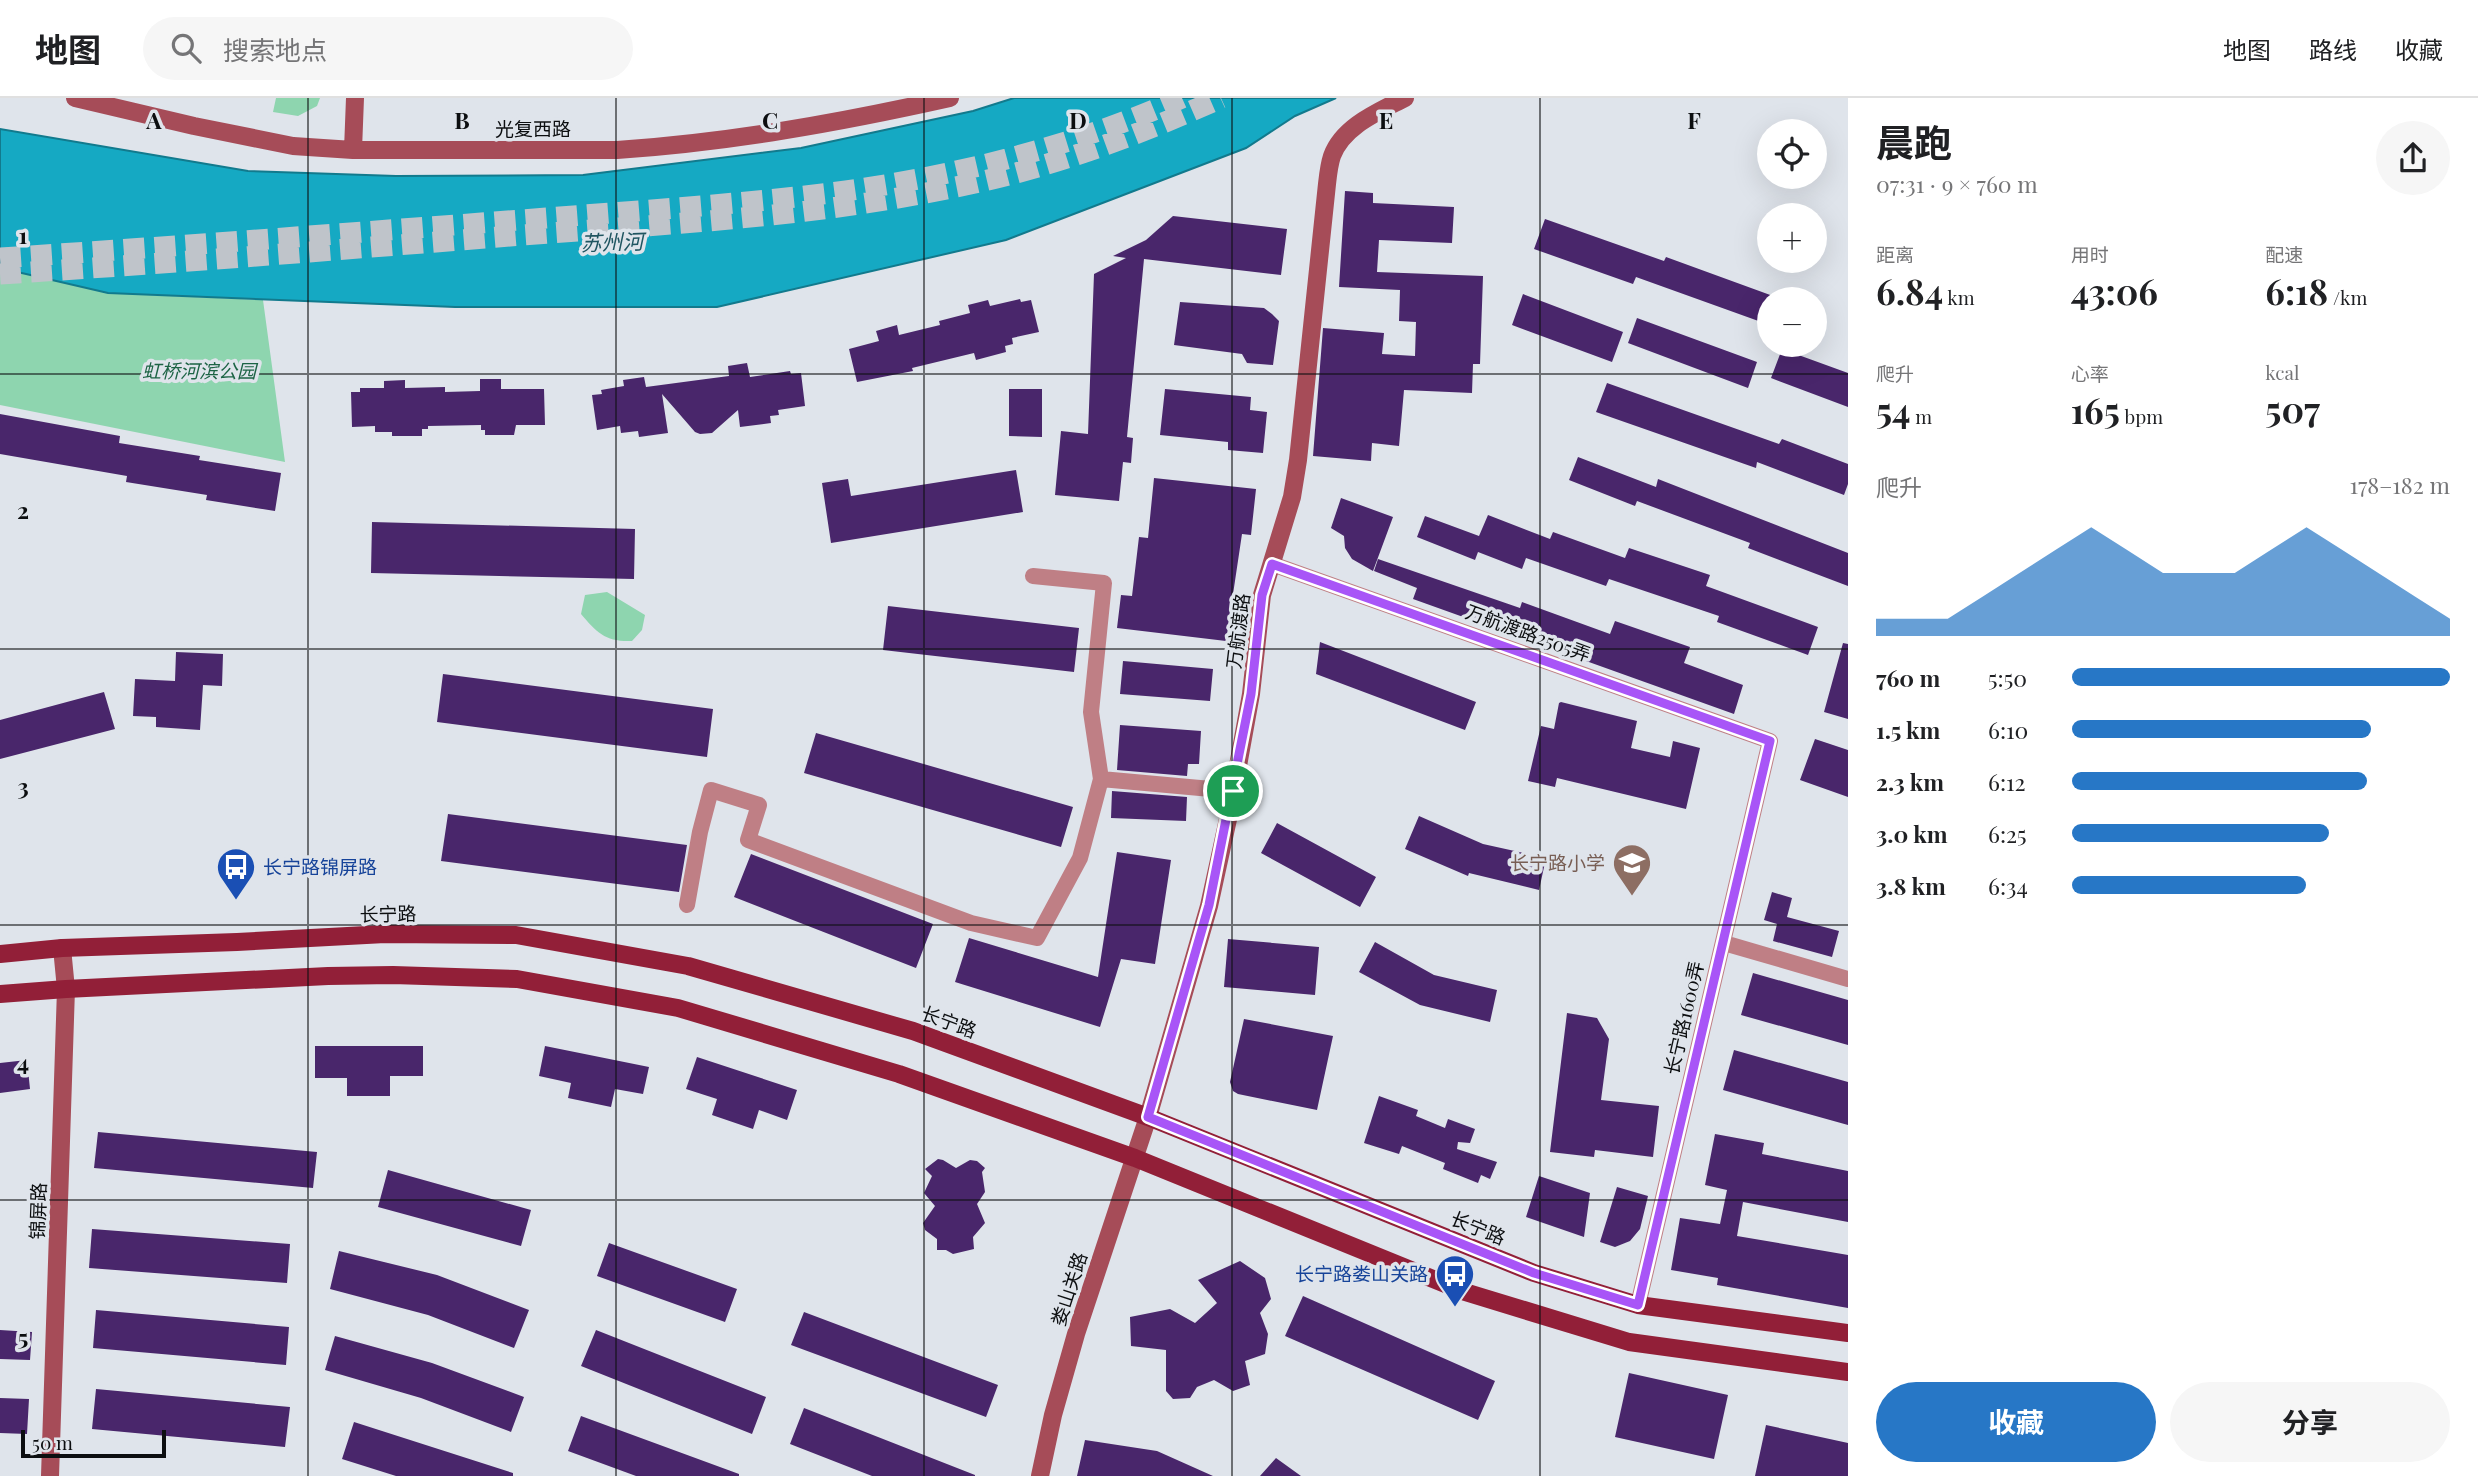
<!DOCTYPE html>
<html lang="zh">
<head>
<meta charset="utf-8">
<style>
	body { margin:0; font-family:"Playfair Display","Noto Sans SC",serif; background:#f6f6f6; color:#202124; height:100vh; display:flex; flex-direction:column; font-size:26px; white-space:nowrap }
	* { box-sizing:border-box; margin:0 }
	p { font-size:23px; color:#757577 }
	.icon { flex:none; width:38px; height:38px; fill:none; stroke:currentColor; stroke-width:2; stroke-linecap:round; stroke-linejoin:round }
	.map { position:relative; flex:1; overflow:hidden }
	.panel { display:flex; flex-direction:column; background:#fff; width:630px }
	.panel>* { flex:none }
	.fabs { position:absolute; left:1757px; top:21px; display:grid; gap:14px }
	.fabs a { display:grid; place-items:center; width:70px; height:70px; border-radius:50%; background:#fff; box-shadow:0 7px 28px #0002; font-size:35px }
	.scale { position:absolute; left:21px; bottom:18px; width:145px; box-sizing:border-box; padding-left:7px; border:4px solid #0c0e10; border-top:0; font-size:19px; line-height:24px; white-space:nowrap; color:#0c0e10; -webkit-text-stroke:5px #dfe4eb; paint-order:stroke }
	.pin { position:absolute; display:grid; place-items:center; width:60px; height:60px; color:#fff; margin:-30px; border:4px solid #fff; border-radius:50%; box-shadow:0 2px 7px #0007 }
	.round { display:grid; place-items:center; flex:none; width:74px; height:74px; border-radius:37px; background:#f6f6f6 }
	.headline { display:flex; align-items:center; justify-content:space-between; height:119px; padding:0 28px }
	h1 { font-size:38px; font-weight:700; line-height:52px }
	.metrics { display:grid; grid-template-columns:repeat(3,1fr); gap:10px; height:119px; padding:7px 28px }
	.metrics div { display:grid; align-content:center }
	.metrics b { font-size:35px; font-weight:700 }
	.metrics small { font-size:19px; font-weight:400 }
	.metrics p { font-size:19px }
	.chart { height:196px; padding:14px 28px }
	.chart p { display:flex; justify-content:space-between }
	.chart svg { width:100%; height:126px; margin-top:7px; fill:#2777c6; opacity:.7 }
	.cta { display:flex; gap:14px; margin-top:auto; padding:14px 28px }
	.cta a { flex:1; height:80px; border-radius:42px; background:#2777c6; color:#fff; font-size:28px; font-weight:700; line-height:80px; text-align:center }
	.cta a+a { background:#f6f6f6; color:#202124 }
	ul { padding:0 28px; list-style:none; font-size:23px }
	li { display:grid; grid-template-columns:112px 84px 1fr; align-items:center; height:52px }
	li i { height:18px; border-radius:9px; background:#2777c6 }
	header { display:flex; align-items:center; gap:42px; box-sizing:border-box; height:98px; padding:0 35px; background:#fff; border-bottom:2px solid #e0e0e0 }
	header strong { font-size:33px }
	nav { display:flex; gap:38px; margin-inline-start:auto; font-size:24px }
	.search { width:490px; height:63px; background:#f6f6f6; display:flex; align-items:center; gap:18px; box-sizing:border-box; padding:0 24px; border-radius:38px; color:#757577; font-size:26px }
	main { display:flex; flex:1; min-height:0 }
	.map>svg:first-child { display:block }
	.green { fill:#8ed5af }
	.water { fill:#15a9c3; stroke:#127a8d; stroke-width:2 }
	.building { fill:#49266b }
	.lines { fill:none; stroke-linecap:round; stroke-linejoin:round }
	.highway-tunnel { stroke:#bfc4ca; stroke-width:21; stroke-dasharray:21 10; stroke-linecap:butt }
	.street { stroke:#bf7f85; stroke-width:16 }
	.secondary { stroke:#a64c58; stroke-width:18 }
	.primary { stroke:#921f38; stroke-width:18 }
	.route-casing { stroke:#fff; stroke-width:14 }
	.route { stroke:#a855f7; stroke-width:9 }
	.grid { fill:none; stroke:#0c0e10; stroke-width:2; stroke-opacity:0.55 }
	.labels { text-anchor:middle; stroke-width:7; stroke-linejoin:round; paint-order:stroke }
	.street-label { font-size:19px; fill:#0c0e10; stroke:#dfe4eb }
	.park-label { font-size:19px; font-style:italic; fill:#1d6445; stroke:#dfe4eb }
	.education-label { font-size:19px; fill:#785e54; stroke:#dfe4eb; text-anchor:end }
	.transit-label { font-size:19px; fill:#164399; stroke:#dfe4eb; text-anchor:start }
	.water-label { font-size:21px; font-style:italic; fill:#205561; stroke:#dfe4eb }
	.grid-label { font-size:23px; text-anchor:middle; font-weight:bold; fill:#0c0e10; stroke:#dfe4eb; stroke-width:7; stroke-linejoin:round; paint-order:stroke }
</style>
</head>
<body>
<header>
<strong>地图</strong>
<div class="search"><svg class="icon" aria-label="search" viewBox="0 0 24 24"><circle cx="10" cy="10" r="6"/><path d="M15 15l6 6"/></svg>搜索地点</div>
<nav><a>地图</a><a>路线</a><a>收藏</a></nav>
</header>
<main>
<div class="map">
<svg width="1848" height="1378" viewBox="0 0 1848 1378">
	<rect width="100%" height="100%" fill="#dfe4eb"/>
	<!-- green -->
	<path class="green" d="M276 0H320L317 8 298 18 273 14Z
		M0 170 107 195 263 202 285 364 0 307Z
		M607 494 645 517 642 532 632 543C606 544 597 535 581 516L585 497Z"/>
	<!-- water -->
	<path class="water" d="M1014 0H1336L1295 18 1246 50 1006 142 717 209H455L108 195 0 170V31L248 73 396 78 583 77 801 50 973 13Z"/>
	<!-- building -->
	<path class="building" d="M1345 93 1373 95V105L1454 109 1452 145 1379 142 1377 174 1483 178 1480 266H1473L1472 295 1404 292 1399 348 1372 345 1371 363 1313 358 1323 230 1384 235 1382 256 1415 258 1416 224 1399 223 1400 192 1339 189Z
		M1173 118 1287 131 1281 177 1144 161 1127 339 1133 340 1131 365 1123 364 1119 403 1055 397 1061 333 1088 336 1094 176 1126 160 1113 158 1146 142Z
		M1545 121 1664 163 1666 159 1773 198 1772 201H1769V209L1764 225 1636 179 1633 186 1534 151Z
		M1523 196 1623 234 1612 264 1512 227Z
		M1020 201 1021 204 1031 202 1039 234 1012 240 1013 246 1005 248 1006 254 976 262 974 255 912 270 913 273 857 284 849 251 879 243 876 233 897 227 899 237 940 227 939 223 970 215 968 207 988 202 990 208Z
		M1180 204 1264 210 1272 216 1279 223 1273 267 1247 265 1242 256 1174 247Z
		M1637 220 1757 264 1748 290 1628 245Z
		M1782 251 1848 275V309L1771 280Z
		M747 265 750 279 790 273 791 276 801 275 805 308 778 312 779 317 770 318 771 325 740 329 738 312 712 335 700 336 695 334 662 296 668 335 639 339 638 333 621 335 620 328 597 332 592 297 602 296 601 292 624 288 623 282 644 279 646 289 706 281 729 278 728 268Z
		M480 281H501V291H544L545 327H516L514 337H485V332H481V327L428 328V331H422V338H392V334H375V328L352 329 351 294H360V290H384V283L405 282V290L445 289V294L480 293Z
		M1607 285 1779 346 1782 341 1848 366V386L1844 397 1757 364 1756 370 1596 314Z
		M1009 291H1042V339L1009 338Z
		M1165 291 1251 299 1250 312 1267 314 1263 355 1228 352V344L1160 337Z
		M0 316 120 338 119 345 200 358 199 362 281 375 275 413 206 402 207 397 126 384 127 378 0 356Z
		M1578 359 1656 389 1658 381 1848 455V488L1748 450 1750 445 1637 403 1635 408 1569 382Z
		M1016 372 1023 414 831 445 822 385 848 381 851 398Z
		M1154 380 1256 391 1251 437 1242 436 1226 543 1117 530 1121 497 1132 498 1139 439 1148 440Z
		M1341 400 1393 419 1373 473 1352 461 1345 450 1344 438 1331 430Z
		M1488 417 1550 441 1553 434 1625 460 1629 450 1710 477 1706 488 1818 529 1808 557 1717 524 1719 518 1609 481 1606 488 1526 460 1522 471 1478 454 1475 462 1417 439 1425 418 1479 438Z
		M372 424 635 431 634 481 371 475Z
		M1378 461 1520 510 1522 504 1610 536 1615 523 1690 549 1684 565 1743 587 1734 616 1413 501 1417 490 1374 473Z
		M888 508 1079 530 1074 574 883 552Z
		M1320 544 1476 604 1465 632 1316 576Z
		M1843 545 1848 546V621L1824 614Z
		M176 554 223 556 222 588 203 587 200 632 156 629V619L133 618 135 581 175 583Z
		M1123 563 1213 571 1210 603 1120 596Z
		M443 576 713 611 707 659 437 624Z
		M104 594 115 631 0 661V622Z
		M1561 604 1637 623 1631 650 1670 659 1673 643 1700 650 1686 711 1557 680 1555 689 1528 683 1541 628 1554 631 1559 605Z
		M1120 627 1201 633 1199 666H1188L1187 678 1117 672Z
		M816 635 1073 709 1061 749 804 675Z
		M1815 641 1848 652V699L1800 682Z
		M1112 693 1187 699 1186 723 1111 720Z
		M448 716 687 747 679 794 441 763Z
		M1419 718 1483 746 1546 760 1539 792 1469 775 1468 778 1405 751Z
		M1277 725 1376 779 1360 809 1261 755Z
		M1117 754 1171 762 1155 866 1121 861 1100 929 955 884 969 840 1098 879Z
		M751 756 933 826 916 870 734 799Z
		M1772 794 1792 800 1787 819 1839 833 1832 859 1773 843 1777 826 1764 822Z
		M1228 841 1319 849 1315 897 1224 889Z
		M1375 844 1434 877 1497 892 1490 924 1420 907 1359 874Z
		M1753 875 1848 902V947L1741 917Z
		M1567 915 1597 920 1609 941 1601 1002 1659 1008 1653 1059 1595 1052 1594 1059 1550 1054Z
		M1244 921 1333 938 1317 1012 1238 996 1233 993 1230 984Z
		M315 948H423V978H390V998H347V980H315Z
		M545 948 649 969 643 996 615 991 611 1009 568 1000 571 985 539 978Z
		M1734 952 1848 984V1027L1723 992Z
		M697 959 797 992 787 1022 759 1012 753 1031 712 1017 717 1001 686 991Z
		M27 962 30 991 0 995V965Z
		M1379 998 1418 1012 1416 1018 1445 1030 1448 1021 1475 1031 1470 1045 1458 1044 1457 1051 1497 1064 1490 1081 1481 1077 1478 1085 1443 1071 1445 1065 1402 1048 1399 1056 1364 1045Z
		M98 1034 317 1054 313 1090 94 1070Z
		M1715 1036 1764 1045 1762 1056 1848 1073V1124L1743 1104 1737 1138 1848 1157V1210L1717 1187 1718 1180 1671 1172 1680 1120 1720 1126 1727 1092 1705 1087Z
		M938 1061 943 1062 956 1070 970 1062 977 1063 985 1070 982 1074 985 1094 977 1106 985 1125 973 1139 974 1151 953 1156 946 1152H937V1141L925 1132 923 1125 935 1108 924 1095 932 1078 925 1071Z
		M388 1072 531 1112 521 1148 378 1109Z
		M1539 1078 1590 1095 1584 1139 1526 1119Z
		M1617 1089 1648 1098 1640 1131 1630 1143 1615 1149 1600 1144Z
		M92 1131 290 1146 287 1185 89 1170Z
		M609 1145 737 1191 725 1224 597 1178Z
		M339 1153 437 1177 529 1212 514 1250 428 1217 330 1191Z
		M1240 1163 1265 1180 1271 1201 1260 1215 1268 1236 1265 1256 1245 1263 1250 1287 1233 1293 1214 1282 1197 1289 1190 1300 1173 1301 1166 1293V1252L1131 1248 1130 1219 1170 1211 1195 1225 1217 1205 1198 1182Z
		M1303 1198 1495 1283 1478 1322 1285 1238Z
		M96 1212 289 1229 286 1267 93 1250Z
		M804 1214 998 1287 986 1319 791 1247Z
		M0 1232 32 1234 30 1262 0 1261Z
		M596 1232 766 1299 752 1336 581 1268Z
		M335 1238 432 1265 524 1299 511 1334 421 1300 325 1272Z
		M1629 1275 1728 1297 1714 1361 1615 1339Z
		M96 1291 290 1309 285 1349 92 1331Z
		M0 1300 29 1301 27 1336 0 1335Z
		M804 1310 975 1377V1378H872L790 1346Z
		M581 1318 739 1376V1378H636L568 1353Z
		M354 1324 513 1375V1378H396L342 1361Z
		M1766 1327 1848 1345V1378H1755Z
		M1085 1342 1157 1353 1213 1378H1077Z
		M1276 1360 1301 1378H1260Z"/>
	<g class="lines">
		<!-- highway-tunnel -->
		<path class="highway-tunnel" d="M0 160C182 148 364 134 547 120 646 112 747 106 846 93 960 77 1077 47 1182 0
			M0 176C174 165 348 151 522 137 667 126 813 119 956 89 1047 71 1137 38 1221 0"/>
		<!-- street -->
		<path class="street" d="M1272 466 1770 643 1638 1207
			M1101 681 1233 693
			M687 807 700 734 711 692 759 707 748 742 971 825 1037 840 1080 760 1101 681 1091 614 1104 485 1033 478
			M1724 845 1848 881"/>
		<!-- secondary -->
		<path class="secondary" d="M75 0 194 28 293 48 353 52H617C731 44 838 25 950 0
			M353 52 355 0
			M50 1378 66 891 62 850
			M1040 1378 1053 1317 1076 1236 1148 1019 1209 808 1230 712 1251 596 1262 497 1292 399 1298 362 1327 86C1328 77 1329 67 1332 58 1343 28 1378 14 1405 0"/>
		<!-- primary -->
		<path class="primary" d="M0 856 62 850 237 844 385 836 516 837 688 868 913 933 1148 1019 1534 1175 1638 1207 1848 1235
			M0 896 66 891 328 878 393 877 517 881 678 910 899 976 1135 1060 1465 1194 1629 1244 1848 1274"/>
	</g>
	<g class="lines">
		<!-- route casing -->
		<g class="route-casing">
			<path id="route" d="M1272 466 1770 643 1638 1207 1534 1175 1148 1019 1209 807 1251 596 1262 497Z"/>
		</g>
		<!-- route -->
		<use href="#route" class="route"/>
	</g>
	<!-- grid -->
	<path class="grid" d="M308 0V1378M616 0V1378M924 0V1378M1232 0V1378M1540 0V1378M0 276H1848M0 551H1848M0 827H1848M0 1102H1848"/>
	<!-- icons -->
	<defs>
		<g id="school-pin" transform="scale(2.0125)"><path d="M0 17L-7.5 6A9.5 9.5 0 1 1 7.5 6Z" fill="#8d6e63" stroke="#dfe4eb"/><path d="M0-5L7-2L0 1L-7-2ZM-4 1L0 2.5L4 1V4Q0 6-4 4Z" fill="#fff"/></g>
		<g id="bus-pin" transform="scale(2.0125)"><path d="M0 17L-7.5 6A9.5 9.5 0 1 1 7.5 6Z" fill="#1a4fb4" stroke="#dfe4eb"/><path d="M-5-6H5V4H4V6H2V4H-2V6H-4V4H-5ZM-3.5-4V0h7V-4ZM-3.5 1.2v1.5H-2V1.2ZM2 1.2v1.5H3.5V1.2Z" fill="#fff"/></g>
	</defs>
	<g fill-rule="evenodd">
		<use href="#school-pin" x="1632" y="765"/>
		<use href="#bus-pin" x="236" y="769"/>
		<use href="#bus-pin" x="1455" y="1176"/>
	</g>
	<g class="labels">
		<!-- street labels -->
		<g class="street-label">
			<text x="533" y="38">光复西路</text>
			<text transform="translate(1238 533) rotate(-83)" y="7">万航渡路</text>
			<text transform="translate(1528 535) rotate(20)" y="7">万航渡路2505弄</text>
			<text transform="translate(388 816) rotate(-1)" y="7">长宁路</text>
			<text transform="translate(1684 920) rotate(-77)" y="7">长宁路1600弄</text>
			<text transform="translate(949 924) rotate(20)" y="7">长宁路</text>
			<text transform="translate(38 1113) rotate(-88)" y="7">锦屏路</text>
			<text transform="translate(1478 1130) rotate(22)" y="7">长宁路</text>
			<text transform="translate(1069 1191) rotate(-72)" y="7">娄山关路</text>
		</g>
		<!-- park labels -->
		<g class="park-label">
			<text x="199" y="280">虹桥河滨公园</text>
		</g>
		<!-- education labels -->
		<g class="education-label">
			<text x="1605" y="772">长宁路小学</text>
		</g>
		<!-- transit labels -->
		<g class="transit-label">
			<text x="263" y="776">长宁路锦屏路</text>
			<text x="1428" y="1183" text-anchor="end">长宁路娄山关路</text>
		</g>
		<!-- water labels -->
		<g class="water-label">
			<text transform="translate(612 145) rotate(-2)" y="7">苏州河</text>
		</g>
	</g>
	<g class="grid-label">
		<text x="154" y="31">A</text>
		<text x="462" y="31">B</text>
		<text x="770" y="31">C</text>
		<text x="1078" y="31">D</text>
		<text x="1386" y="31">E</text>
		<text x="1694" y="31">F</text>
		<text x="23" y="146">1</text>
		<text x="23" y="421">2</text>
		<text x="23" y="697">3</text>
		<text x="23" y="973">4</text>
		<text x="23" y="1248">5</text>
	</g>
</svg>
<div class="fabs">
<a><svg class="icon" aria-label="locate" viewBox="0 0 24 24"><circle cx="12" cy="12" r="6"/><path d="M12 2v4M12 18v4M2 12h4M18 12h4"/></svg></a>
<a>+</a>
<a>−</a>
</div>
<div class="scale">50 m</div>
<div class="pin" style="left:1233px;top:693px;background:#1e9e55"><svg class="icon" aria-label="arrive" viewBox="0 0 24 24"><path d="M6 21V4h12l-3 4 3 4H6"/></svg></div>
</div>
<section class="panel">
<div class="headline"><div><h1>晨跑</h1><p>07:31 · 9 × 760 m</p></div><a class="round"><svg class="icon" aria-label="share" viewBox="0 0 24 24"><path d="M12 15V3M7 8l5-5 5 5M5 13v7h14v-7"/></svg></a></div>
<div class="metrics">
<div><p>距离</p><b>6.84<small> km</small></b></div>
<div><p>用时</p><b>43:06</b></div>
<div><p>配速</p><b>6:18<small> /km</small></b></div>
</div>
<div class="metrics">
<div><p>爬升</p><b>54<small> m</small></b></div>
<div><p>心率</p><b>165<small> bpm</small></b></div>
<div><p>kcal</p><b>507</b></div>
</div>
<div class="chart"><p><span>爬升</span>178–182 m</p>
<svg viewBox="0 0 160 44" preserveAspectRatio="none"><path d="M0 44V38L10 38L20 38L30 30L40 22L50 14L60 6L70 14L80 22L90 22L100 22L110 14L120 6L130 14L140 22L150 30L160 38V44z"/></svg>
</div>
<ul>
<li><b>760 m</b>5:50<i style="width:100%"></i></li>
<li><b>1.5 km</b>6:10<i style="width:79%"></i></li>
<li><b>2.3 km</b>6:12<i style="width:78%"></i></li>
<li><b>3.0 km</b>6:25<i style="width:68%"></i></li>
<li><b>3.8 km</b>6:34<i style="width:62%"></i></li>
</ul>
<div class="cta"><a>收藏</a><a>分享</a></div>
</section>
</main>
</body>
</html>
